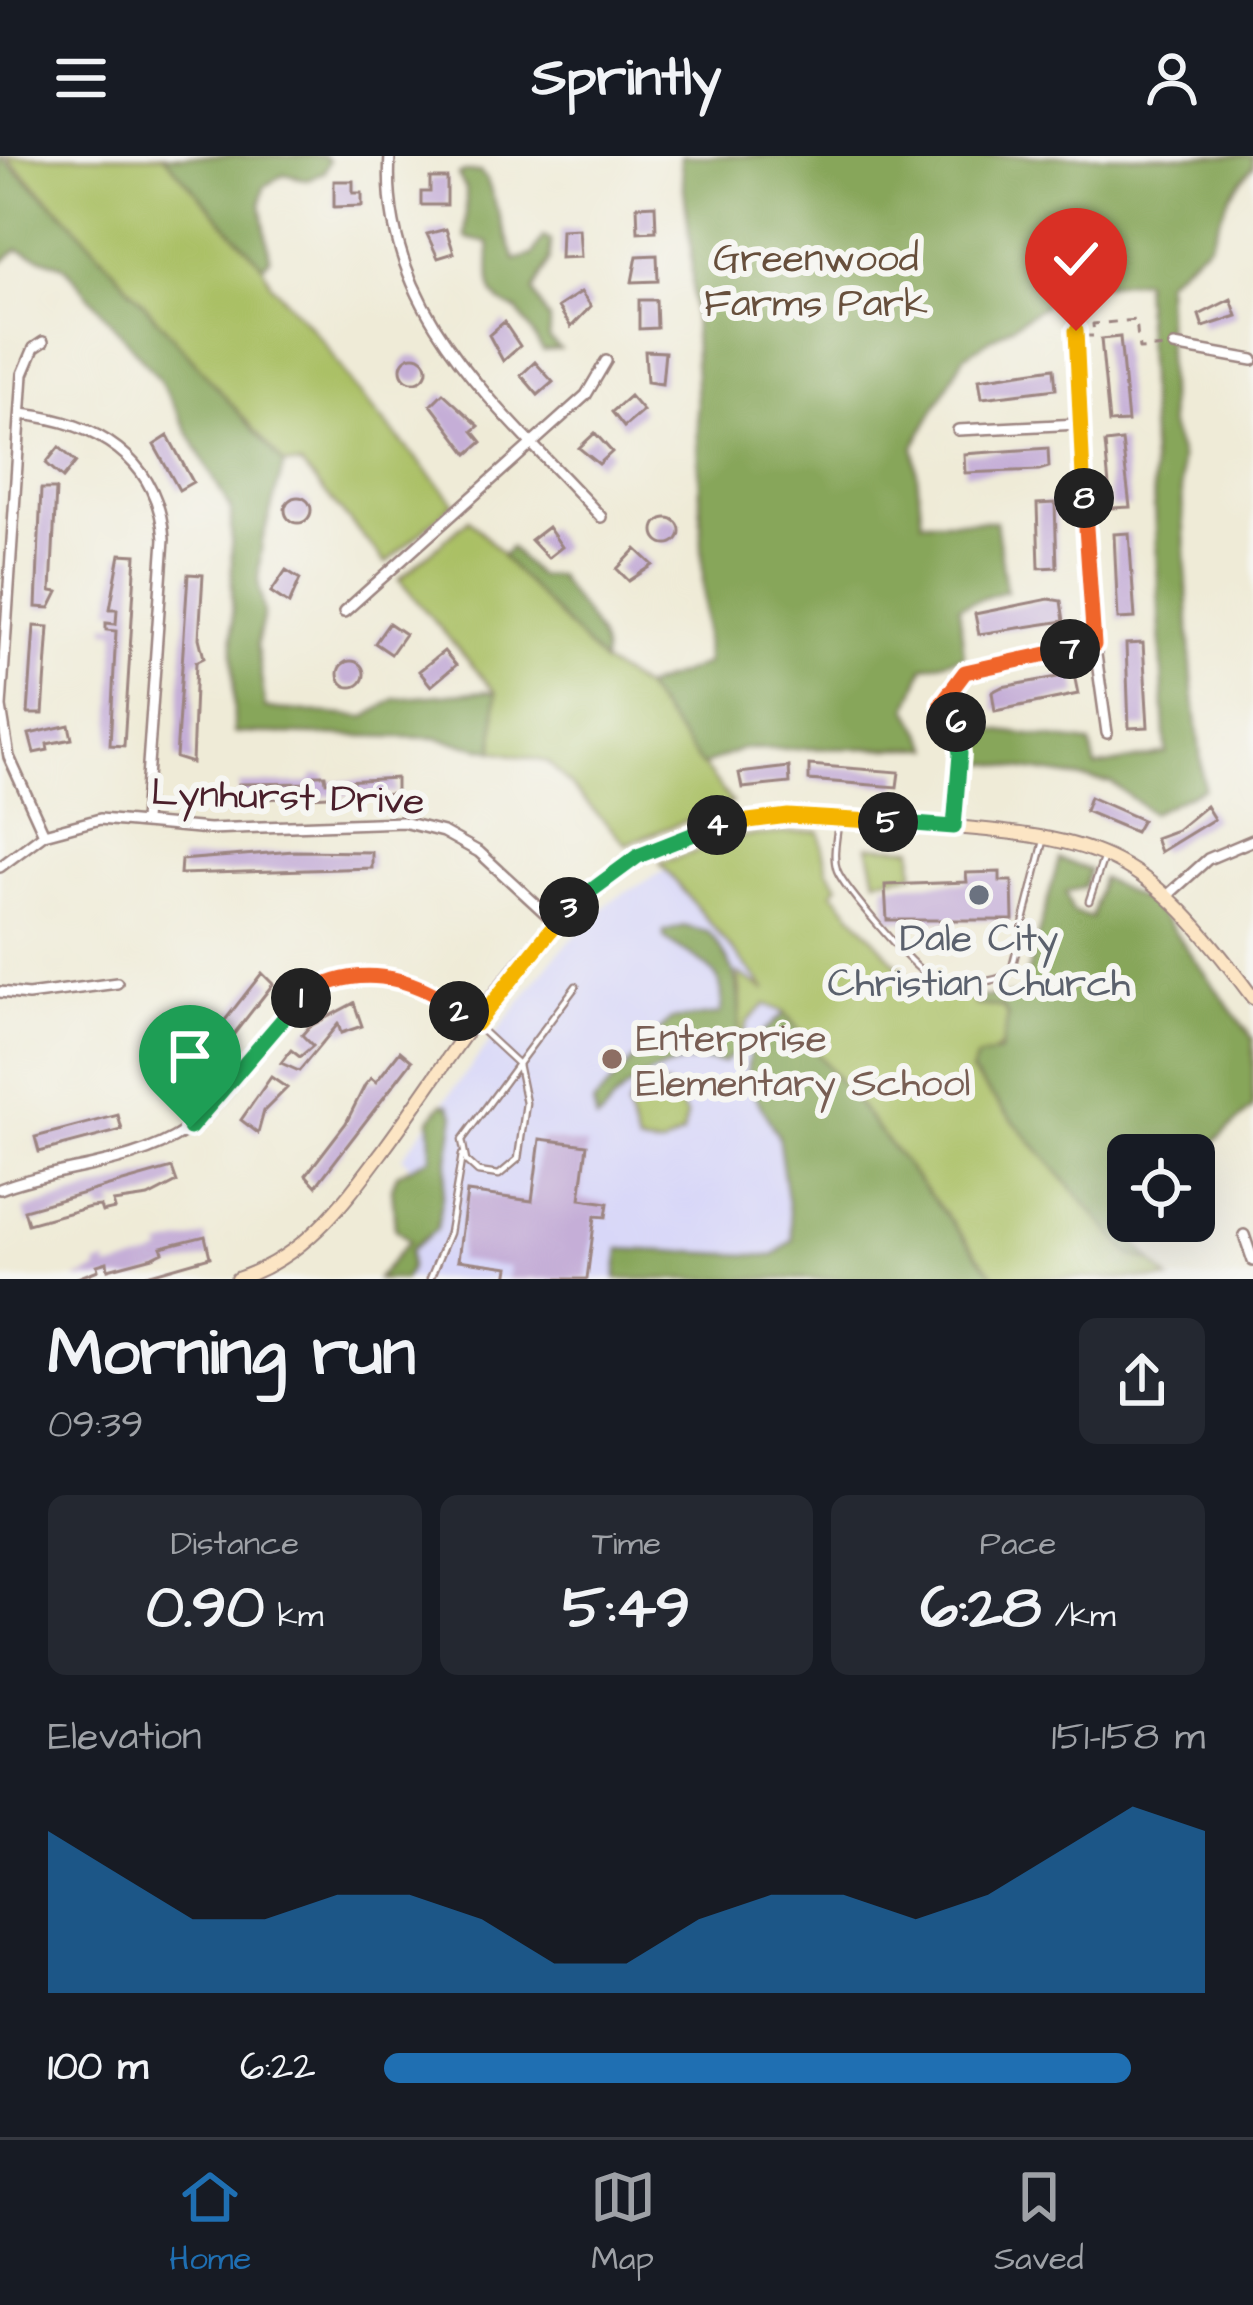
<!DOCTYPE html>
<html lang="en">
<head>
<meta charset="utf-8">
<style>
	body { margin:0; font-family:"Architects Daughter",sans-serif; background:#242831; color:#f1f3f6; height:100vh; display:flex; flex-direction:column; font-size:45px; white-space:nowrap }
	* { box-sizing:border-box; margin:0 }
	p { font-size:39px; color:#9ea1a6 }
	.icon { flex:none; width:66px; height:66px; fill:none; stroke:currentColor; stroke-width:2; stroke-linecap:round; stroke-linejoin:round }
	.map { position:relative; height:1123px; overflow:hidden }
	.sheet { display:flex; flex-direction:column; background:#171b24; flex:1 }
	.sheet>* { flex:none }
	.fabs { position:absolute; left:1107px; top:978px; display:grid; gap:24px }
	.fabs a { display:grid; place-items:center; width:108px; height:108px; border-radius:18px; background:#171b24; box-shadow:0 12px 48px #0002; font-size:60px }
	.pin { position:absolute; display:grid; place-items:center; width:102px; height:102px; color:#fff; margin:-123px -51px; border-radius:50% 50% 50% 0; rotate:-45deg; box-shadow:0 0 12px #0007 }
	.pin .icon { rotate:45deg }
	.km { position:absolute; width:60px; height:60px; margin:-30px; border-radius:50%; background:#222; color:#fff; font-size:33px; line-height:60px; text-align:center }
	.round { display:grid; place-items:center; flex:none; width:126px; height:126px; border-radius:18px; background:#242831 }
	.head { display:flex; align-items:center; justify-content:space-between; height:204px; padding:0 48px }
	h1 { font-size:66px; font-weight:800; line-height:90px }
	.stats { display:grid; grid-template-columns:repeat(3,1fr); gap:18px; height:204px; padding:12px 48px }
	.stats div { display:grid; align-content:center; border-radius:18px; background:#242831; text-align:center }
	.stats b { font-size:60px; font-weight:800 }
	.stats small { font-size:33px; font-weight:400 }
	.stats p { font-size:33px }
	.chart { height:336px; padding:24px 48px }
	.chart p { display:flex; justify-content:space-between }
	.chart svg { width:100%; height:216px; margin-top:12px; fill:#1f6fb2; opacity:.7 }
	ul { padding:0 48px; list-style:none; font-size:39px }
	li { display:grid; grid-template-columns:192px 144px 1fr; align-items:center; height:90px }
	li i { height:30px; border-radius:15px; background:#1f6fb2 }
	header { display:flex; justify-content:space-between; align-items:center; height:156px; padding:0 48px; background:#171b24; font-size:54px; font-weight:800 }
	.dock { display:flex; justify-content:space-around; align-items:center; height:168px; border-top:3px solid #363941; background:#171b24; font-size:33px; color:#9ea1a6 }
	.dock a { display:grid; justify-items:center; gap:6px }
	.dock .active { color:#1f6fb2 }
	.map>svg:first-child { display:block }
	.built { fill:#d8d7f8 }
	.green { fill:#aac065; stroke:#7a7048; stroke-width:3 }
	.forest { fill:#87a65a; stroke:#686242; stroke-width:3 }
	.building { fill:#c5aed7 }
	.lines { fill:none; stroke-linecap:round; stroke-linejoin:round }
	.lane-casing { stroke:#9c8581; stroke-width:9 }
	.street-casing { stroke:#9c8581; stroke-width:14 }
	.secondary-casing { stroke:#9c8581; stroke-width:16 }
	.path { stroke:#9c8581; stroke-width:3; stroke-dasharray:9 9; stroke-linecap:butt }
	.lane { stroke:#fff; stroke-width:4.5 }
	.street { stroke:#fff; stroke-width:9 }
	.secondary { stroke:#fce5c4; stroke-width:12 }
	.split-1-casing { stroke:#fff; stroke-width:24 }
	.split-2-casing { stroke:#fff; stroke-width:24 }
	.split-3-casing { stroke:#fff; stroke-width:24 }
	.split-4-casing { stroke:#fff; stroke-width:24 }
	.split-5-casing { stroke:#fff; stroke-width:24 }
	.split-6-casing { stroke:#fff; stroke-width:24 }
	.split-7-casing { stroke:#fff; stroke-width:24 }
	.split-8-casing { stroke:#fff; stroke-width:24 }
	.split-9-casing { stroke:#fff; stroke-width:24 }
	.split-1 { stroke:#22a559; stroke-width:15 }
	.split-2 { stroke:#f0652b; stroke-width:15 }
	.split-3 { stroke:#f5b400; stroke-width:15 }
	.split-4 { stroke:#22a559; stroke-width:15 }
	.split-5 { stroke:#f5b400; stroke-width:15 }
	.split-6 { stroke:#22a559; stroke-width:15 }
	.split-7 { stroke:#f0652b; stroke-width:15 }
	.split-8 { stroke:#f0652b; stroke-width:15 }
	.split-9 { stroke:#f5b400; stroke-width:15 }
	.worship-dot { fill:#6b7280; stroke:#f6f6f2; stroke-width:4.5 }
	.education-dot { fill:#8d6e63; stroke:#f6f6f2; stroke-width:4.5 }
	.labels { text-anchor:middle; stroke-width:12; stroke-linejoin:round; paint-order:stroke }
	.park-label { font-size:39px; fill:#674f3c; stroke:#f6f6f2 }
	.street-label { font-size:39px; fill:#4a1f2b; stroke:#f6f6f2 }
	.worship-label { font-size:39px; fill:#5b616d; stroke:#f6f6f2 }
	.education-label { font-size:39px; fill:#785e54; stroke:#f6f6f2; text-anchor:start }
</style>
</head>
<body>
<header><svg class="icon" aria-label="menu" viewBox="0 0 24 24"><path d="M4 6h16M4 12h16M4 18h16"/></svg>Sprintly<svg class="icon" aria-label="person" viewBox="0 0 24 24"><circle cx="12" cy="8" r="4"/><path d="M4 21q1-7 8-7t8 7"/></svg></header>
<div class="map">
<svg width="1253" height="1123" viewBox="0 0 1253 1123">
	<rect width="100%" height="100%" fill="#f6f6f2"/>
	<filter id="ink" filterUnits="userSpaceOnUse"><feTurbulence type="fractalNoise" baseFrequency=".00833" numOctaves="2"/><feDisplacementMap in="SourceGraphic" scale="24" xChannelSelector="R" yChannelSelector="G"/><feConvolveMatrix kernelMatrix="1 2 1 2 8 2 1 2 1" color-interpolation-filters="sRGB"/></filter>
	<filter id="wash" filterUnits="userSpaceOnUse"><feTurbulence type="fractalNoise" baseFrequency=".004" numOctaves="4" result="noise"/><feDisplacementMap in="SourceGraphic" scale="48" xChannelSelector="R" yChannelSelector="G"/><feGaussianBlur stdDeviation="2.7" result="paint"/><feColorMatrix in="noise" values="0 0 0 0 0 0 0 0 0 0 0 0 0 0 0 0 0 1.4 0 .05"/><feComposite in="paint" operator="in"/></filter>
	<g filter="url(#wash)">
		<rect width="100%" height="100%" fill="#efebd7"/>
		<!-- built -->
		<path class="built" d="M666 714 785 857 751 887 746 923 778 980 793 1083 774 1100 620 1093 616 1123H395L436 1041 402 1001 556 799 611 745Z"/>
		<!-- green -->
		<path class="green" d="M6 0H164L263 110 271 128 323 185 352 229 454 346 386 407 301 309 284 308 71 65Z
			M469 363 603 507 643 532 732 647 626 688 548 606 494 595 496 537 399 424Z
			M819 675 828 714 838 729 832 735 926 841H972L976 849 1002 851 1008 860 1005 887 971 916 1130 1099 1152 1105 1169 1123 995 1121 785 857 766 848 748 865 735 897 741 842 738 818 766 834 660 707 745 680Z
			M868 690 913 692 914 718 876 723Z
			M666 929 687 960 683 978 661 991 638 988 627 953 632 941Z"/>
		<!-- forest -->
		<path class="forest" d="M0 0 71 65 284 308 262 385 258 423 264 457 257 488 265 552 366 561 395 543 486 535 496 537 494 595 435 582 234 577 231 354 159 223 64 110 18 93 0 108Z
			M164 0H324L329 5 324 16 308 24 284 18 264 31 261 48 270 102 263 110Z
			M680 0H1253V10L1230 39 1209 87 1165 124 1169 268 1180 300 1192 524 1204 632 1151 657 1112 627 969 604 978 572 1090 587 1096 611 1166 597 1143 124 1072 132 964 200 914 290 922 365H996L1006 435 959 450 964 500 924 511 908 552 931 592 742 593 702 610 643 532 706 508 691 91Z
			M464 16H480L487 24 515 104 533 99 543 81 551 85 550 104 533 136 549 164V182L560 193 543 195 518 155C480 142 492 119 489 87L466 82V33L458 19Z
			M510 391 537 420 557 419C572 448 609 476 603 507L502 401Z
			M1059 703 1089 714 1084 731 1066 736 1072 756 1092 762 1101 722 1149 748 1168 767 1253 883V952L1194 1003V999H1128V1061L1120 1069 1152 1105 1130 1099 971 916 977 902 1000 896 1008 861 1002 851 976 849 972 841 1021 840Z
			M683 770 708 776C742 813 744 850 735 897L723 907C685 899 641 916 615 944 607 952 605 960 597 965L593 948 670 864 720 858C732 811 692 804 664 782V776Z
			M785 857 995 1121 993 1123H616L620 1093 774 1100 793 1084 778 980 746 924 751 887Z
			M442 948H449L455 959 437 1073 410 1094V1112L404 1123H377L409 1085 395 1072 392 1032 397 1018 431 1001 430 963Z"/>
		<g id="blocks">
			<!-- building -->
			<path class="building" d="M430 22H447V49H421V36H430Z
				M334 25H353V37H362V50L334 51Z
				M655 49 656 75 638 76 637 50Z
				M446 73 454 97 438 102 427 78Z
				M579 73 581 101 560 102 561 74Z
				M657 99 658 125 632 126 637 100Z
				M581 136 591 150 571 171 558 151Z
				M1231 143 1237 160 1203 171 1199 159Z
				M639 144H656L657 172 639 173Z
				M504 166 520 190 503 205 489 179Z
				M1120 181 1128 266 1109 267 1101 183Z
				M645 195 665 196 662 228 647 226Z
				M401 213a13 13 0 1 1 26 0a13 13 0 1 1-26 0Z
				M535 206 553 226 538 239 521 219Z
				M1054 212 1056 233 982 242 979 223Z
				M443 237 479 270 473 275 482 286 468 298 431 249Z
				M630 240 643 255 624 271 612 256Z
				M595 277 612 296 599 308 579 292Z
				M168 280 193 326 179 334 154 289Z
				M1122 285 1130 351 1111 352 1105 287Z
				M59 291 76 306 63 322 46 307Z
				M1048 292 1049 311 1039 314 965 317 964 298Z
				M41 333H56L51 435 58 436 50 452 36 451Z
				M285 354a13 13 0 1 1 26 0a13 13 0 1 1-26 0Z
				M1055 347 1057 411 1039 412 1037 348Z
				M654 375a13 13 0 1 1 26 0a13 13 0 1 1-26 0Z
				M548 371 562 391 548 402 531 384Z
				M1129 377 1135 462 1118 463 1114 378Z
				M636 393 653 409 629 425 617 413Z
				M120 398 136 399 124 590 110 589 116 475 106 474V467L116 468 117 453H110Z
				M286 414 300 423 289 448 271 436Z
				M188 418 203 419 199 482 204 502 196 506 192 607 176 602Z
				M1049 443 1061 445 1064 465 979 478 975 458Z
				M389 467 405 478 391 498 375 487Z
				M34 470 49 471 43 558H28Z
				M1143 487 1148 571 1129 572 1126 488Z
				M444 495 456 509 431 530 419 515Z
				M338 518a13 13 0 1 1 26 0a13 13 0 1 1-26 0Z
				M1074 518 1078 538 995 555 992 536 1002 531Z
				M69 569 72 583 47 588 48 594 34 597 29 578Z
				M809 609 899 616 897 631 809 624Z
				M789 611 790 627 742 632 739 617Z
				M315 619H325L326 626 396 622V637L240 644 239 628 309 627Z
				M1090 641 1142 664 1135 676 1085 655Z
				M1206 650 1214 663 1160 696 1155 682 1177 674Z
				M294 695 372 696V712L180 718 181 704Z
				M1000 716V725H1012L1013 764H887L885 729 967 726 966 717Z
				M262 817 273 828 198 924 186 914Z
				M354 847 362 870 341 877 338 868 299 915 281 907 291 894 300 901 313 890 302 879 309 871Z
				M400 895 412 905 316 1030 306 1019 346 967 365 929 371 922 376 926Z
				M271 921 287 932 264 955 258 977 241 964Z
				M118 959 122 974 39 996 35 981Z
				M540 983 587 989 580 1043 608 1047 606 1061 595 1060 587 1123H507L509 1111 458 1104 467 1036 532 1045Z
				M172 1012 177 1026 148 1041 113 1046 115 1053 102 1056 100 1050 90 1051 28 1068 24 1054Z
				M205 1080 210 1101 133 1123H75L98 1114 97 1109 107 1106 108 1113 153 1101 163 1096 161 1091Z"/>
		</g>
	</g>
	<g filter="url(#ink)">
		<use href="#blocks" fill-opacity="0" stroke="#9c8581" stroke-width="3"/>
		<g class="lines">
			<!-- lane casing -->
			<g class="lane-casing">
				<path id="lane" d="M838 667C837 681 832 700 837 714 844 732 912 811 929 820 948 830 994 829 1011 816L1044 685
					M1089 745 1103 703
					M476 869 518 908 576 830
					M518 908 526 947 518 1003 499 1019 478 1016 466 1005 462 984Z
					M430 1123 449 1077 462 999"/>
			</g>
			<!-- street casing -->
			<g class="street-casing">
				<path id="street" d="M390 0C379 157 503 253 601 361
					M1076 175 1093 477 1107 577
					M43 186 34 192 23 218 1 551 9 601 44 678
					M1174 190 1253 204
					M21 258C95 266 158 301 164 383L144 665
					M958 274 1079 268
					M344 456 586 239 606 205
					M954 671C957 634 974 575 941 548L971 513 1094 489
					M0 711 44 678 100 663 209 673 403 666 443 676 479 696 555 766
					M1169 738 1208 703 1253 684
					M0 836 28 839 117 827
					M0 1033C59 1010 131 1011 185 975 211 958 227 931 246 907 321 808 372 789 475 868
					M1244 1079 1253 1105"/>
			</g>
			<!-- secondary casing -->
			<g class="secondary-casing">
				<path id="secondary" d="M237 1123C305 1101 343 1048 384 993 483 859 578 675 765 661 819 657 875 666 928 669 1108 682 1145 696 1253 842"/>
			</g>
			<!-- path -->
			<path class="path" d="M1084 180H1094L1093 168 1136 164 1139 193 1167 191"/>
			<!-- lane -->
			<use href="#lane" class="lane"/>
			<!-- street -->
			<use href="#street" class="street"/>
			<!-- secondary -->
			<use href="#secondary" class="secondary"/>
		</g>
	</g>
	<g class="lines" filter="url(#ink)">
		<!-- split-1 casing -->
		<g class="split-1-casing">
			<path id="split-1" d="M190 972 301 842"/>
		</g>
		<!-- split-2 casing -->
		<g class="split-2-casing">
			<path id="split-2" d="M301 842C354 806 411 818 459 855"/>
		</g>
		<!-- split-3 casing -->
		<g class="split-3-casing">
			<path id="split-3" d="M459 855 476 868 569 751"/>
		</g>
		<!-- split-4 casing -->
		<g class="split-4-casing">
			<path id="split-4" d="M569 751 638 700 717 669"/>
		</g>
		<!-- split-5 casing -->
		<g class="split-5-casing">
			<path id="split-5" d="M717 669 788 660 888 666"/>
		</g>
		<!-- split-6 casing -->
		<g class="split-6-casing">
			<path id="split-6" d="M888 666 954 671 960 598 956 566"/>
		</g>
		<!-- split-7 casing -->
		<g class="split-7-casing">
			<path id="split-7" d="M956 566 941 548 965 516 1070 493"/>
		</g>
		<!-- split-8 casing -->
		<g class="split-8-casing">
			<path id="split-8" d="M1070 493 1094 489 1084 342"/>
		</g>
		<!-- split-9 casing -->
		<g class="split-9-casing">
			<path id="split-9" d="M1076 175 1084 342"/>
		</g>
		<!-- split-1 -->
		<use href="#split-1" class="split-1"/>
		<!-- split-2 -->
		<use href="#split-2" class="split-2"/>
		<!-- split-3 -->
		<use href="#split-3" class="split-3"/>
		<!-- split-4 -->
		<use href="#split-4" class="split-4"/>
		<!-- split-5 -->
		<use href="#split-5" class="split-5"/>
		<!-- split-6 -->
		<use href="#split-6" class="split-6"/>
		<!-- split-7 -->
		<use href="#split-7" class="split-7"/>
		<!-- split-8 -->
		<use href="#split-8" class="split-8"/>
		<!-- split-9 -->
		<use href="#split-9" class="split-9"/>
	</g>
	<!-- markers -->
	<circle class="worship-dot" cx="979" cy="739" r="12"/>
	<circle class="education-dot" cx="612" cy="903" r="12"/>
	<g class="labels">
		<!-- park labels -->
		<g class="park-label">
			<text x="816" y="115">Greenwood<tspan x="816" dy="45">Farms Park</tspan></text>
		</g>
		<!-- street labels -->
		<g class="street-label">
			<text transform="translate(288 639) rotate(2)" y="14">Lynhurst Drive</text>
		</g>
		<!-- worship labels -->
		<g class="worship-label">
			<text x="979" y="795">Dale City<tspan x="979" dy="45">Christian Church</tspan></text>
		</g>
		<!-- education labels -->
		<g class="education-label">
			<text x="636" y="895">Enterprise<tspan x="636" dy="45">Elementary School</tspan></text>
		</g>
	</g>
</svg>
<div class="fabs">
<a><svg class="icon" aria-label="locate" viewBox="0 0 24 24"><circle cx="12" cy="12" r="6"/><path d="M12 2v4M12 18v4M2 12h4M18 12h4"/></svg></a>
</div>
<div class="pin" style="left:190px;top:972px;background:#1e9e55"><svg class="icon" aria-label="arrive" viewBox="0 0 24 24"><path d="M6 21V4h12l-3 4 3 4H6"/></svg></div>
<div class="pin" style="left:1076px;top:175px;background:#d93025"><svg class="icon" aria-label="check" viewBox="0 0 24 24"><path d="M5 12l5 5 9-10"/></svg></div>
<b class="km" style="left:301px;top:842px">1</b>
<b class="km" style="left:459px;top:855px">2</b>
<b class="km" style="left:569px;top:751px">3</b>
<b class="km" style="left:717px;top:669px">4</b>
<b class="km" style="left:888px;top:666px">5</b>
<b class="km" style="left:956px;top:566px">6</b>
<b class="km" style="left:1070px;top:493px">7</b>
<b class="km" style="left:1084px;top:342px">8</b>
</div>
<section class="sheet">
<div class="head"><div><h1>Morning run</h1><p>09:39</p></div><a class="round"><svg class="icon" aria-label="share" viewBox="0 0 24 24"><path d="M12 15V3M7 8l5-5 5 5M5 13v7h14v-7"/></svg></a></div>
<div class="stats">
<div><p>Distance</p><b>0.90<small> km</small></b></div>
<div><p>Time</p><b>5:49</b></div>
<div><p>Pace</p><b>6:28<small> /km</small></b></div>
</div>
<div class="chart"><p><span>Elevation</span>151–158 m</p>
<svg viewBox="0 0 160 44" preserveAspectRatio="none"><path d="M0 44V11L10 20L20 29L30 29L40 24L50 24L60 29L70 38L80 38L90 29L100 24L110 24L120 29L130 24L140 15L150 6L160 11V44z"/></svg>
</div>
<ul>
<li><b>100 m</b>6:22<i style="width:91%"></i></li>
</ul>
</section>
<nav class="dock">
<a class="active"><svg class="icon" aria-label="home" viewBox="0 0 24 24"><path d="M3 11l9-7 9 7M6 9v11h12V9"/></svg>Home</a>
<a><svg class="icon" aria-label="map" viewBox="0 0 24 24"><path d="M3 6l6-2 6 2 6-2v14l-6 2-6-2-6 2zM9 4v14M15 6v14"/></svg>Map</a>
<a><svg class="icon" aria-label="saved" viewBox="0 0 24 24"><path d="M7 4h10v16l-5-4-5 4z"/></svg>Saved</a>
</nav>
</body>
</html>
